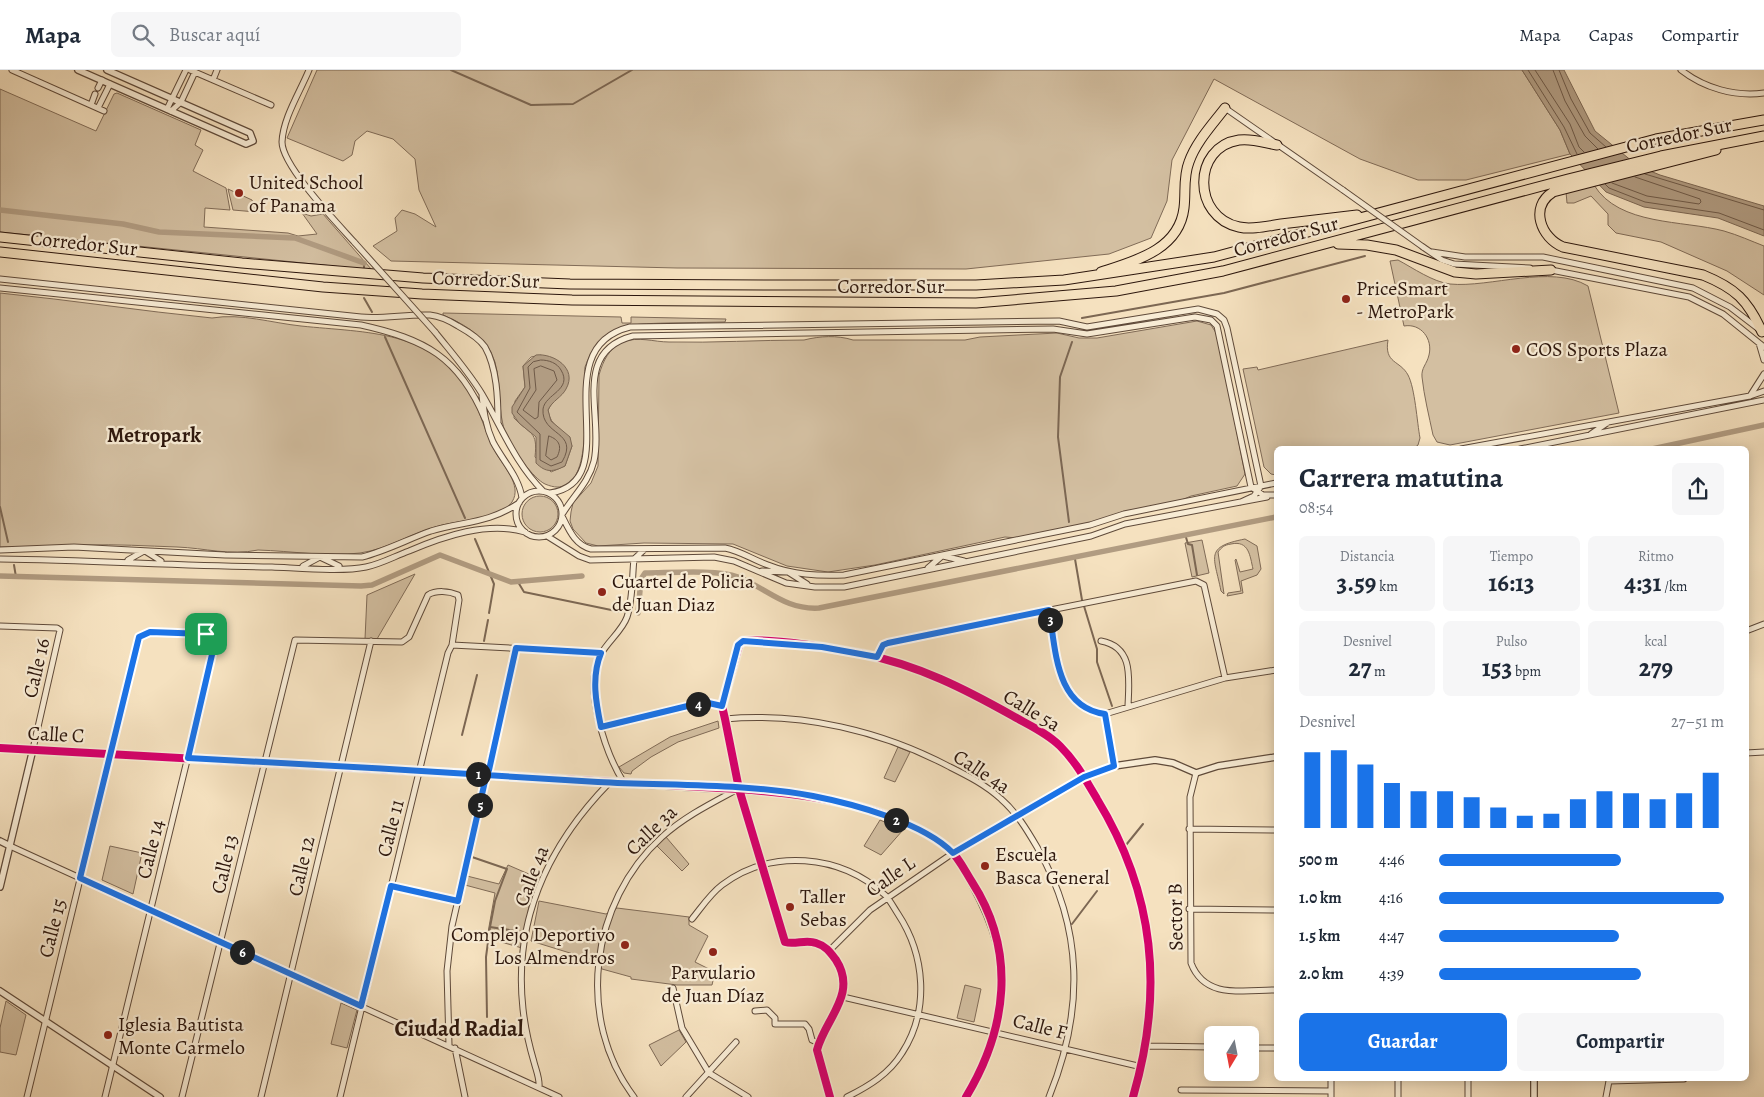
<!DOCTYPE html>
<html lang="es">
<head>
<meta charset="utf-8">
<style>
	body { margin:0; font-family:Alegreya,serif; background:#f6f6f7; color:#1f2937; height:100vh; display:flex; flex-direction:column; font-size:19px; white-space:nowrap }
	* { box-sizing:border-box; margin:0 }
	p { font-size:16px; color:#747a83 }
	.icon { flex:none; width:28px; height:28px; fill:none; stroke:currentColor; stroke-width:2; stroke-linecap:round; stroke-linejoin:round }
	.map { position:relative; flex:1; overflow:hidden }
	.side { position:absolute; left:1274px; top:376px; width:475px; height:635px; display:flex; flex-direction:column; background:#fff; border-radius:8px; box-shadow:0 2px 12px #0003 }
	.side>* { flex:none }
	.needle { width:32px; rotate:190deg }
	.fabs { position:absolute; left:1204px; top:956px; display:grid; gap:10px }
	.fabs a { display:grid; place-items:center; width:55px; height:55px; border-radius:8px; background:#fff; box-shadow:0 2px 12px #0003; font-size:25px }
	.pin { position:absolute; display:grid; place-items:center; width:42px; height:42px; color:#fff; margin:-21px; border-radius:10px; box-shadow:0 2px 8px #0006 }
	.km { position:absolute; width:25px; height:25px; margin:-12px; border-radius:50%; background:#222; color:#fff; font-size:14px; line-height:25px; text-align:center }
	.round { display:grid; place-items:center; flex:none; width:52px; height:52px; border-radius:8px; background:#f6f6f7 }
	.summary { display:flex; align-items:center; justify-content:space-between; height:85px; padding:0 25px }
	h1 { font-size:28px; font-weight:700; line-height:38px }
	.metrics { display:grid; grid-template-columns:repeat(3,1fr); gap:8px; height:85px; padding:5px 25px }
	.metrics div { display:grid; align-content:center; border-radius:8px; background:#f6f6f7; text-align:center }
	.metrics b { font-size:25px; font-weight:700 }
	.metrics small { font-size:14px; font-weight:400 }
	.metrics p { font-size:14px }
	.chart { height:140px; padding:10px 25px }
	.chart p { display:flex; justify-content:space-between }
	.chart svg { width:100%; height:90px; margin-top:5px; stroke:#1a73e8; stroke-width:6 }
	.primary-button { display:flex; gap:10px; margin-top:auto; padding:10px 25px }
	.primary-button a { flex:1; height:58px; border-radius:8px; background:#1a73e8; color:#fff; font-size:20px; font-weight:700; line-height:58px; text-align:center }
	.primary-button a+a { background:#f6f6f7; color:#1f2937 }
	ul { padding:0 25px; list-style:none; font-size:16px }
	li { display:grid; grid-template-columns:80px 60px 1fr; align-items:center; height:38px }
	li i { height:12px; border-radius:6px; background:#1a73e8 }
	header { display:flex; align-items:center; gap:30px; box-sizing:border-box; height:70px; padding:0 25px; background:#fff; border-bottom:1px solid #e0e1e3 }
	header strong { font-size:24px }
	nav { display:flex; gap:28px; margin-inline-start:auto; font-size:18px }
	.search { width:350px; height:45px; background:#f6f6f7; display:flex; align-items:center; gap:12px; box-sizing:border-box; padding:0 18px; border-radius:8px; color:#747a83; font-size:19px }
	.map>svg:first-child { display:block }
	.green { fill:#d3bfa1; stroke:#806b57; fill-rule:evenodd }
	.water { fill:#b19c82; stroke:#7c6753 }
	.lines { fill:none; stroke-linecap:round; stroke-linejoin:round }
	.shore { stroke:#6f5a48; stroke-width:1 }
	.stream { stroke:#7c6753; stroke-width:2 }
	.canal { stroke:#b19c82; stroke-width:5.5 }
	.minor-casing { stroke:#5f4a3a; stroke-width:7 }
	.tertiary-casing { stroke:#5f4a3a; stroke-width:8 }
	.motorway-casing { stroke:#2d170d; stroke-width:11 }
	.minor { stroke:#f8ecd5; stroke-width:5 }
	.tertiary { stroke:#f8ecd5; stroke-width:5.5 }
	.motorway { stroke:#f5e1bf; stroke-width:9 }
	.minor-bridge-casing { stroke:#5f4a3a; stroke-width:7; stroke-linecap:butt }
	.minor-bridge { stroke:#f8ecd5; stroke-width:5 }
	.cycleway-casing { stroke:#f8ecd5; stroke-width:11 }
	.cycleway { stroke:#d6006c; stroke-width:8 }
	.route-casing { stroke:#fff; stroke-width:10 }
	.route { stroke:#1a73e8; stroke-width:6 }
	.poi-dot { fill:#8f2418; stroke:#f8ecd5; stroke-width:2 }
	.labels { text-anchor:middle; stroke-width:4.5; stroke-linejoin:round; paint-order:stroke }
	.street-label { font-size:20px; fill:#2d170d; stroke:#f8ecd5 }
	.poi-label { font-size:20px; fill:#2d170d; stroke:#f8ecd5; text-anchor:start }
	.neighbourhood-label { font-size:21px; font-weight:bold; fill:#2d170d; stroke:#f8ecd5 }
	.quarter-label { font-size:22px; font-weight:bold; fill:#2d170d; stroke:#f8ecd5 }
</style>
</head>
<body>
<header>
<strong>Mapa</strong>
<div class="search"><svg class="icon" aria-label="search" viewBox="0 0 24 24"><circle cx="10" cy="10" r="6"/><path d="M15 15l6 6"/></svg>Buscar aquí</div>
<nav><a>Mapa</a><a>Capas</a><a>Compartir</a></nav>
</header>
<div class="map">
<svg width="1764" height="1027" viewBox="0 0 1764 1027">
	<rect width="100%" height="100%" fill="#f5e1bf"/>
	<filter id="stains"><feTurbulence type="fractalNoise" baseFrequency=".004" numOctaves="4"/><feColorMatrix values="0 0 0 0 .2 0 0 0 0 .09 0 0 0 0 .02 0 0 0 .5 -.17"/></filter>
	<radialGradient id="worn" r=".72"><stop offset=".6" stop-color="#630" stop-opacity="0"/><stop offset="1" stop-color="#630" stop-opacity=".3"/></radialGradient>
	<!-- green -->
	<path class="green" d="M317 0H1522L1560 60 1570 84 1466 110H1418L1360 89 1214 9 1172 90 1167 131 1151 168 1109 184 966 199 677 198 391 191 373 176 397 161 395 148 402 140 415 144 436 157 419 120 415 89 393 69 367 61 355 71 352 85 343 91 287 68Z
		M0 19 96 61 114 24 117 23 201 60 195 75 203 80 193 101 226 118 230 140 205 138 204 157 288 163 298 166 317 164 302 143 311 146 323 144 372 200 0 162Z
		M1594 115C1619 156 1683 150 1724 161 1738 165 1751 171 1764 176V225L1727 201 1661 172 1616 163 1608 155V144L1591 126 1574 133H1567L1566 122Z
		M228 119 252 130 256 142 233 140Z
		M1398 190C1413 198 1433 212 1450 214 1490 218 1551 194 1588 216L1619 343 1450 375 1437 372 1433 365C1429 346 1424 326 1422 307 1421 298 1427 294 1429 285 1433 269 1421 253 1404 256L1390 191Z
		M0 223C71 230 141 241 212 248 241 243 272 253 301 256 367 263 434 259 471 325 481 343 485 363 495 381 502 395 523 415 512 432 508 437 504 440 497 443 480 450 460 451 442 455 413 462 389 479 360 483 327 487 291 481 258 480 230 486 205 478 177 477 147 476 116 474 85 475 56 476 28 477 0 477Z
		M443 243 621 247 622 253H631V247L726 249 725 252C706 252 687 253 668 253 627 254 600 254 585 297 582 323 598 437 545 414 534 409 512 379 507 367 495 340 504 308 491 282 481 263 461 253 443 245ZM541 285 552 333 548 340C550 358 565 358 572 376L565 396 551 402 535 387C538 360 530 365 514 348L515 331 525 317 523 296 531 287Z
		M1197 251 1211 255 1218 266 1245 404 1237 416 1191 426 1177 432 1092 453 1017 468 1005 467 875 495 828 502 787 496 733 474 644 473 598 476 586 473 573 459 570 451 571 442 573 433 591 413 598 396 599 305C603 291 609 278 623 272 638 266 654 272 669 272 714 273 759 270 804 270 820 266 837 265 853 270H965L980 267 1057 263 1079 268H1097Z
		M1388 270C1384 294 1400 290 1408 305 1415 318 1417 352 1420 368L1418 375 1413 379H1276V405L1271 404 1264 397 1243 299 1257 297 1258 300Z
		M522 444a18 18 0 1 1 36 0a18 18 0 1 1-36 0Z
		M1245 469 1257 476 1261 499 1257 505 1241 511 1243 523 1227 526 1228 523 1241 521 1235 490 1236 489 1240 502 1253 499C1250 486 1249 470 1231 474 1224 475 1222 477 1218 482L1224 524 1221 521C1214 486 1204 477 1245 469Z
		M1202 470 1209 503 1192 507 1185 473Z
		M415 504 377 569H365L367 525Z
		M718 651 719 658 678 672 651 687 632 701 631 704 624 703 619 697 670 667Z
		M898 677 910 682 895 712 884 708Z
		M880 750 903 760 881 785 864 776Z
		M666 767 689 794 682 801 657 776Z
		M110 776 142 783 133 824 102 810Z
		M508 795 538 808 530 830 522 878 487 868 495 823 465 815 467 806 499 814Z
		M539 831 606 844 617 838 689 847V855L708 866 695 892 715 902 712 915H677L631 909V907L602 899 596 891 531 871Z
		M965 915 981 919 974 952 957 948Z
		M6 931 26 945 16 985 0 982V958Z
		M341 933 357 940 347 978 331 974Z
		M679 960 686 972 661 996 649 975Z"/>
	<!-- water -->
	<path class="water" d="M1522 0H1564L1595 61 1638 96 1660 105 1764 136V166L1718 148 1644 137 1606 122 1570 84 1560 60Z
		M536 285C553 283 578 298 566 319 562 327 552 331 548 340L551 351 570 367 572 376 565 396C553 402 546 403 536 393V367L519 353 512 343V337L525 317 523 296Z"/>
	<g class="lines">
		<!-- shore -->
		<path class="shore" d="M1528 0 1564 57 1577 84
			M1535 0 1570 54 1579 77 1584 82
			M1553 0 1565 31 1585 66 1598 79
			M1559 0 1571 29 1590 63 1606 77
			M1645 104 1764 140
			M1612 113 1647 126 1699 134 1701 132 1700 129 1635 107
			M1605 114 1609 118 1645 132 1719 143 1764 160
			M541 290C549 290 557 293 561 300 573 320 545 324 543 339 541 366 580 361 562 392L551 396 540 390V364L517 342 530 318 528 297 533 292Z
			M541 296 554 301 557 310 539 332 538 347 535 349 523 340 536 320 534 299Z
			M549 366C560 370 562 377 557 387L551 390 546 386Z"/>
		<!-- stream -->
		<path class="stream" d="M451 0 531 35 573 34 632 0
			M364 198V193
			M364 228 372 242
			M1082 248 1224 223 1365 186
			M385 267 465 448
			M0 437 8 472
			M1069 452 1058 367 1060 307 1072 272
			M1185 464 1188 474 1192 475 1197 505
			M475 469 494 514 489 543
			M1075 489 1082 530
			M14 495 16 507
			M518 512 524 522 621 542
			M1084 536 1097 579V592L1112 636
			M484 571 488 550
			M462 665 477 605
			M1126 775 1143 754
			M472 787 507 799 495 831 490 857 522 862
			M1072 854 1097 821
			M487 947 486 887 490 857"/>
		<!-- canal -->
		<path class="canal" d="M0 140 123 154 159 162 295 168 364 193
			M1652 379 1764 355
			M0 506 361 516 372 515 440 485 511 512 582 506
			M638 543 641 509 645 503C669 503 716 499 738 507 768 519 785 540 819 538L1276 447"/>
		<!-- minor casing -->
		<g class="minor-casing">
			<path id="minor" d="M12 0 104 41
				M190 0 271 35
				M309 0C300 22 283 48 282 72 282 96 338 154 355 173
				M1681 0C1704 18 1735 27 1764 23
				M213 10 217 0
				M98 18 102 10
				M91 35 95 24
				M98 38 110 14
				M1225 38 1343 120
				M167 39 186 0
				M171 41 181 32 195 2
				M1423 177 1442 190 1454 194 1530 198
				M1432 182 1465 187H1543L1693 218 1730 237 1760 260
				M1551 200 1689 227 1723 244 1764 277
				M0 209 361 247C384 249 407 244 430 245 439 246 450 251 458 256 467 261 479 268 485 277 497 298 498 329 498 352
				M0 218 361 255C425 269 459 287 485 349
				M435 262C451 282 468 301 482 324 502 358 515 393 543 421
				M1759 273 1764 290
				M482 326C484 342 486 357 493 372 503 391 519 407 522 428
				M1750 326 1764 304
				M1591 364 1607 353
				M1461 379 1750 326 1764 321
				M1520 379 1764 330
				M516 444a23 23 0 1 1 46 0a23 23 0 1 1-46 0Z
				M550 423C630 411 540 279 630 257L1059 251 1087 257 1198 239 1217 244 1224 250 1227 258 1261 416 1254 426 1241 432
				M563 443C574 425 589 412 594 391 604 346 571 282 633 266L1053 259 1087 264 1195 247 1211 250 1217 256 1251 417 1263 425H1276
				M562 446C569 460 575 475 591 479L725 478C741 481 753 490 768 495 793 505 818 506 844 505L1090 455 1124 444 1276 413
				M547 466 579 486 590 490 714 487 734 491 786 513 815 517H844L1091 466 1125 454 1267 427
				M0 480 74 477 225 485 362 487C386 481 408 469 431 461 465 451 487 454 519 433
				M145 481 161 491
				M943 486 964 491
				M322 488 339 496
				M0 489C91 490 181 496 272 497 298 498 343 502 366 497 381 494 395 486 409 481 444 466 488 451 525 462
				M128 490 144 481
				M303 496 320 487
				M928 498 942 486
				M762 501 788 502 807 514
				M1049 540C1056 580 1055 636 1105 644L1225 608 1276 600
				M0 556 57 558 60 560 33 679
				M1746 561 1764 554
				M1101 571C1134 577 1129 609 1128 636
				M452 575 601 583
				M877 587 883 575 895 571 1196 511 1204 515 1225 608
				M1105 644 1114 696
				M725 649C802 642 882 661 950 697 968 706 986 715 1001 729 1017 743 1027 760 1037 777 1084 859 1084 941 1049 1027
				M601 657 704 632 722 636
				M1746 683 1764 682
				M1196 703 1190 727 1191 893C1205 930 1244 920 1276 920
				M624 713C606 684 582 617 601 584 608 571 622 561 627 547 633 529 632 507 634 489L645 479
				M1189 759 1276 760
				M10 776 559 1027
				M391 815 458 831
				M1189 839 1276 840
				M692 849C701 838 710 824 722 815 771 778 840 784 885 825 890 830 894 838 898 844 925 885 930 940 902 983 889 1004 869 1016 847 1027
				M829 881 870 840 953 783C1009 871 1022 934 966 1027
				M673 918 682 958 709 1003 748 1027
				M843 927 1142 997
				M755 941 767 940 775 948V954H805L809 959 812 970 819 973
				M449 975 447 901 452 856 516 578
				M1146 976 1212 977
				M455 978 465 1027
				M1250 978H1276
				M1468 1009V1027
				M539 1017C540 1009 536 1000 534 992 529 975 525 957 523 939 513 850 549 774 610 712
				M1181 1020 1331 1021
				M27 1027 139 567 150 562 206 564 214 572 211 592 105 1027
				M182 1027 295 570 402 572 409 567 428 525C436 520 449 521 458 525L459 530 452 575 448 583 340 1027
				M261 1027 371 571
				M634 1027C575 949 590 832 662 767 684 747 710 734 736 720
				M686 1027 736 972
				M830 1027 817 980C825 949 858 924 836 890 830 882 826 876 816 873 806 869 795 875 785 872L739 719 725 649 722 636 739 575 743 571C775 568 830 578 863 584 918 595 965 619 1013 646 1029 655 1047 663 1060 676 1076 692 1086 710 1097 729 1155 824 1164 921 1133 1027
				M1331 1027V1009
				M1398 1027V1009
				M1606 1027 1609 1011 1684 1009"/>
		</g>
		<!-- tertiary casing -->
		<g class="tertiary-casing">
			<path id="tertiary" d="M78 0 246 74 253 71 250 63 107 0
				M0 678 788 723C838 729 917 747 953 783L1084 707 1114 696 1155 690 1173 693 1196 703 1218 696 1276 687
				M0 771 10 776
				M0 817 33 679
				M0 921 160 1027
				M1534 1009V1027"/>
		</g>
		<!-- motorway casing -->
		<g class="motorway-casing">
			<path id="motorway" d="M1277 75C1265 73 1252 68 1239 70 1192 77 1192 147 1239 157 1252 160 1268 156 1281 154 1306 151 1332 148 1357 145
				M1716 80 1553 122C1529 137 1541 168 1563 177L1703 205C1735 218 1748 230 1762 262
				M0 167 242 193 423 208 570 214 773 215H976L1064 210 1214 187 1656 69 1764 50
				M1338 174 1367 175 1396 180 1455 202 1476 204 1551 200
				M0 182 323 217 422 224 572 230 976 233 1116 221 1223 201 1568 109 1661 86 1764 66
				M1101 202C1135 191 1179 180 1184 138 1186 122 1183 107 1189 92 1196 72 1212 55 1225 38"/>
		</g>
		<!-- minor -->
		<use href="#minor" class="minor"/>
		<!-- tertiary -->
		<use href="#tertiary" class="tertiary"/>
		<!-- motorway -->
		<use href="#motorway" class="motorway"/>
		<!-- minor-bridge casing -->
		<g class="minor-bridge-casing">
			<path id="minor-bridge" d="M1343 120 1423 177
				M355 173 435 262"/>
		</g>
		<!-- minor-bridge -->
		<use href="#minor-bridge" class="minor-bridge"/>
		<!-- cycleway casing -->
		<g class="cycleway-casing">
			<path id="cycleway" d="M0 678 739 719C806 724 892 734 948 778 958 786 965 801 972 812 1017 882 1007 959 966 1027
				M830 1027 817 980C825 949 858 924 836 890 830 882 826 876 816 873 806 869 795 875 785 872L739 719 725 649 722 636 739 575 743 571C775 568 830 578 863 584 918 595 965 619 1013 646 1029 655 1047 663 1060 676 1076 692 1086 710 1097 729 1155 824 1164 921 1133 1027"/>
		</g>
		<!-- cycleway -->
		<use href="#cycleway" class="cycleway"/>
	</g>
	<g class="lines">
		<!-- route casing -->
		<g class="route-casing">
			<path id="route" d="M206 564 212 568 214 576 188 688C325 695 461 703 598 712 669 716 743 713 813 726 854 734 924 753 953 783L1084 707 1114 696 1105 644C1055 637 1056 580 1049 540L888 573 883 575 877 587 822 577 743 571 738 575 722 636 704 632 601 657C596 633 591 607 601 583L516 578 489 700 485 711 458 831 391 816 361 936 80 808 139 567 150 562 206 564"/>
		</g>
		<!-- route -->
		<use href="#route" class="route"/>
	</g>
	<!-- markers -->
	<g class="poi-dot">
		<circle cx="239" cy="123" r="5"/>
		<circle cx="1346" cy="229" r="5"/>
		<circle cx="1516" cy="279" r="5"/>
		<circle cx="602" cy="522" r="5"/>
		<circle cx="985" cy="796" r="5"/>
		<circle cx="790" cy="837" r="5"/>
		<circle cx="625" cy="875" r="5"/>
		<circle cx="713" cy="882" r="5"/>
		<circle cx="108" cy="965" r="5"/>
	</g>
	<g class="labels">
		<!-- street labels -->
		<g class="street-label">
			<text transform="translate(1679 65) rotate(-12)" y="7">Corredor Sur</text>
			<text transform="translate(1286 166) rotate(-15)" y="7">Corredor Sur</text>
			<text transform="translate(84 173) rotate(6)" y="7">Corredor Sur</text>
			<text transform="translate(486 209) rotate(2)" y="7">Corredor Sur</text>
			<text x="891" y="223">Corredor Sur</text>
			<text transform="translate(36 598) rotate(-77)" y="7">Calle 16</text>
			<text transform="translate(1032 640) rotate(31)" y="7">Calle 5a</text>
			<text transform="translate(56 664) rotate(3)" y="7">Calle C</text>
			<text transform="translate(982 701) rotate(33)" y="7">Calle 4a</text>
			<text transform="translate(390 758) rotate(-76)" y="7">Calle 11</text>
			<text transform="translate(651 760) rotate(-44)" y="7">Calle 3a</text>
			<text transform="translate(150 779) rotate(-76)" y="7">Calle 14</text>
			<text transform="translate(224 794) rotate(-77)" y="7">Calle 13</text>
			<text transform="translate(301 796) rotate(-77)" y="7">Calle 12</text>
			<text transform="translate(531 806) rotate(-69)" y="7">Calle 4a</text>
			<text transform="translate(890 806) rotate(-35)" y="7">Calle L</text>
			<text transform="translate(1175 847) rotate(-91)" y="7">Sector B</text>
			<text transform="translate(52 858) rotate(-76)" y="7">Calle 15</text>
			<text transform="translate(1040 956) rotate(14)" y="7">Calle F</text>
		</g>
		<!-- poi labels -->
		<g class="poi-label">
			<text x="249" y="119">United School<tspan x="249" dy="23">of Panama</tspan></text>
			<text x="1356" y="225">PriceSmart<tspan x="1356" dy="23">- MetroPark</tspan></text>
			<text x="1526" y="286">COS Sports Plaza</text>
			<text x="612" y="518">Cuartel de Policia<tspan x="612" dy="23">de Juan Diaz</tspan></text>
			<text x="995" y="791">Escuela<tspan x="995" dy="23">Basca General</tspan></text>
			<text x="800" y="833">Taller<tspan x="800" dy="23">Sebas</tspan></text>
			<text x="615" y="871" text-anchor="end">Complejo Deportivo<tspan x="615" dy="23">Los Almendros</tspan></text>
			<text x="713" y="909" text-anchor="middle">Parvulario<tspan x="713" dy="23">de Juan Díaz</tspan></text>
			<text x="118" y="961">Iglesia Bautista<tspan x="118" dy="23">Monte Carmelo</tspan></text>
		</g>
		<!-- neighbourhood labels -->
		<g class="neighbourhood-label">
			<text x="154" y="372">Metropark</text>
		</g>
		<!-- quarter labels -->
		<g class="quarter-label">
			<text x="459" y="966">Ciudad Radial</text>
		</g>
	</g>
	<rect width="100%" height="100%" filter="url(#stains)"/>
	<rect width="100%" height="100%" fill="url(#worn)"/>
</svg>
<div class="fabs">
<a><svg class="needle" viewBox="-14 -14 28 28"><path d="M0-13l5 13h-10z" fill="#e53935"/><path d="M0 13l5-13h-10z" fill="#747a83"/></svg></a>
</div>
<div class="pin" style="left:206px;top:564px;background:#1e9e55"><svg class="icon" aria-label="arrive" viewBox="0 0 24 24"><path d="M6 21V4h12l-3 4 3 4H6"/></svg></div>
<b class="km" style="left:478px;top:704px">1</b>
<b class="km" style="left:896px;top:750px">2</b>
<b class="km" style="left:1050px;top:550px">3</b>
<b class="km" style="left:698px;top:634px">4</b>
<b class="km" style="left:480px;top:735px">5</b>
<b class="km" style="left:242px;top:882px">6</b>
<section class="side">
<div class="summary"><div><h1>Carrera matutina</h1><p>08:54</p></div><a class="round"><svg class="icon" aria-label="share" viewBox="0 0 24 24"><path d="M12 15V3M7 8l5-5 5 5M5 13v7h14v-7"/></svg></a></div>
<div class="metrics">
<div><p>Distancia</p><b>3.59<small> km</small></b></div>
<div><p>Tiempo</p><b>16:13</b></div>
<div><p>Ritmo</p><b>4:31<small> /km</small></b></div>
</div>
<div class="metrics">
<div><p>Desnivel</p><b>27<small> m</small></b></div>
<div><p>Pulso</p><b>153<small> bpm</small></b></div>
<div><p>kcal</p><b>279</b></div>
</div>
<div class="chart"><p><span>Desnivel</span>27–51 m</p>
<svg viewBox="0 0 160 44" preserveAspectRatio="none"><path d="M5 44V7M15 44V6M25 44V13M35 44V22M45 44V26M55 44V26M65 44V29M75 44V34M85 44V38M95 44V37M105 44V30M115 44V26M125 44V27M135 44V30M145 44V27M155 44V17"/></svg>
</div>
<ul>
<li><b>500 m</b>4:46<i style="width:64%"></i></li>
<li><b>1.0 km</b>4:16<i style="width:100%"></i></li>
<li><b>1.5 km</b>4:47<i style="width:63%"></i></li>
<li><b>2.0 km</b>4:39<i style="width:71%"></i></li>
</ul>
<div class="primary-button"><a>Guardar</a><a>Compartir</a></div>
</section>
</div>
</body>
</html>
